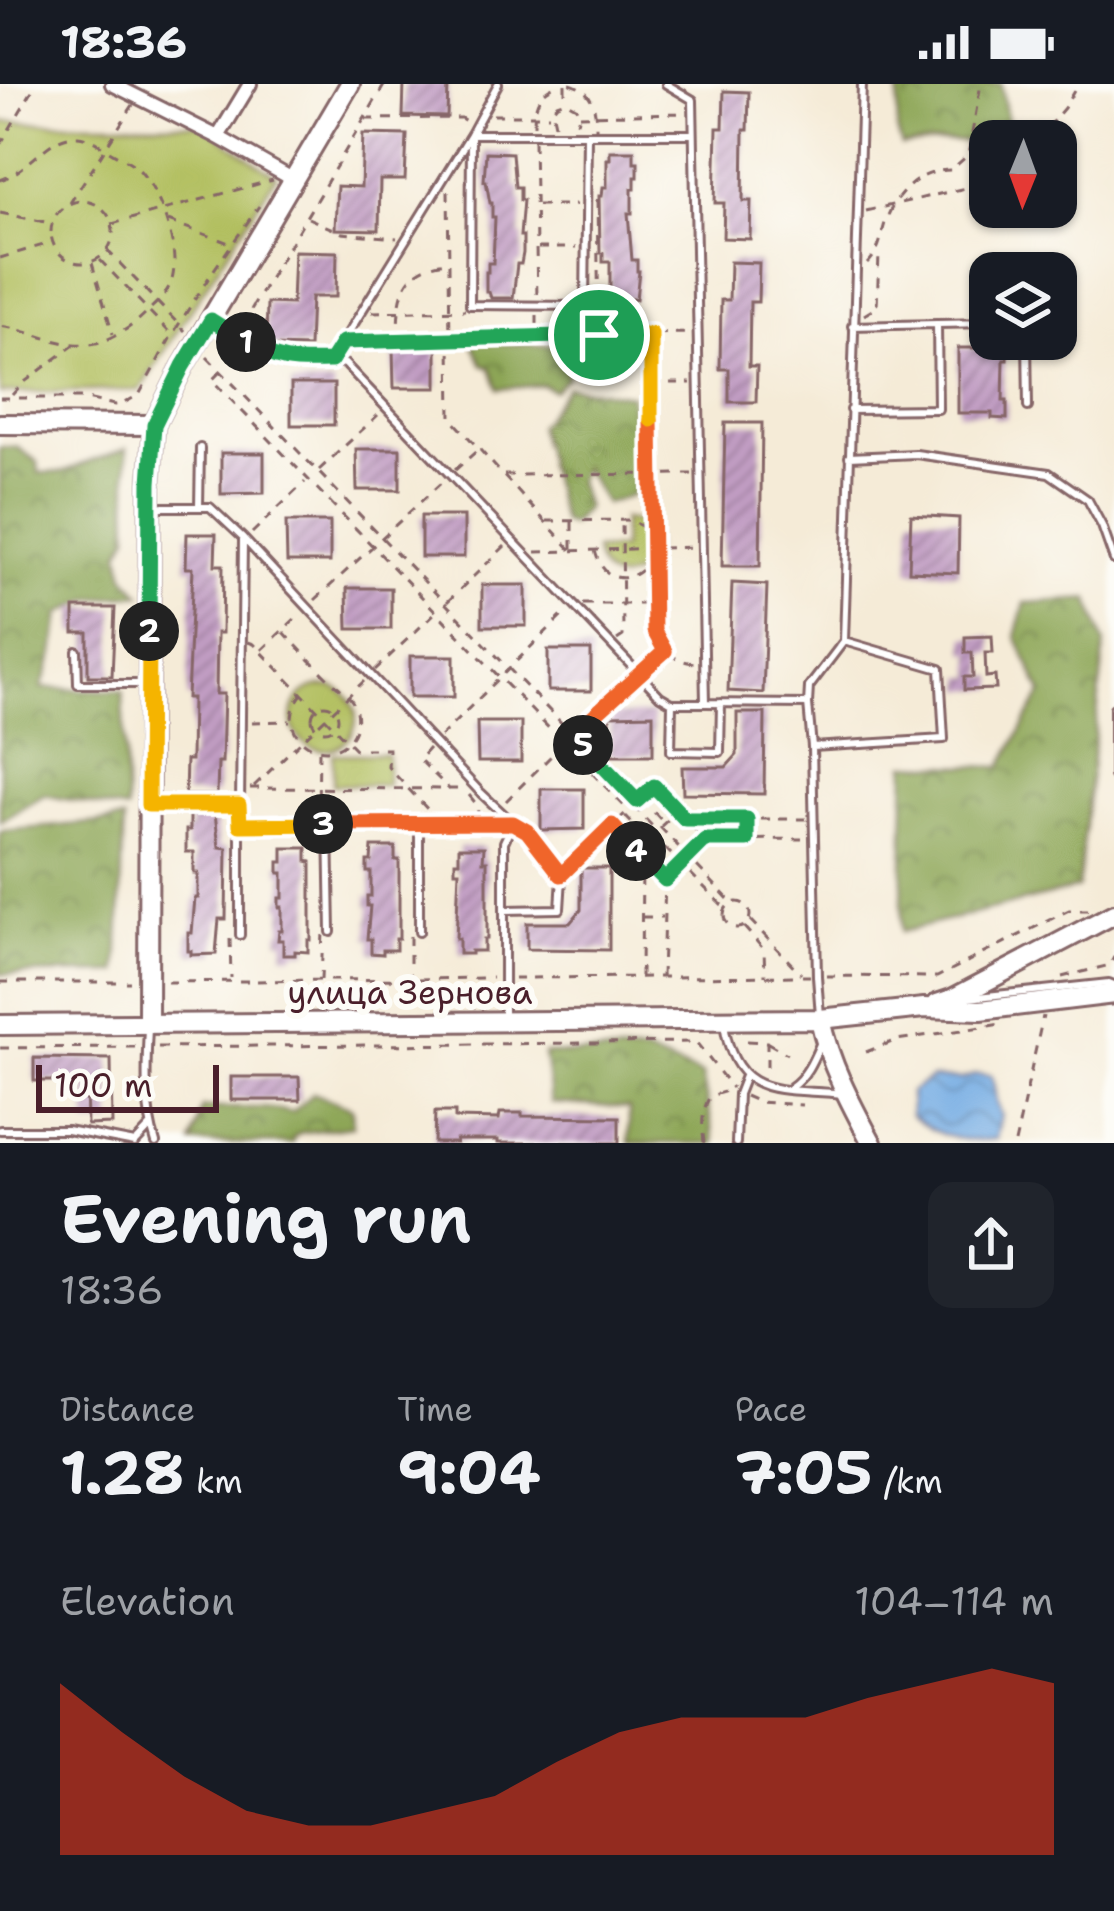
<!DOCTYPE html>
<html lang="en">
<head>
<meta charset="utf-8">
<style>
	body { margin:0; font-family:"Shantell Sans",sans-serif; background:#20242c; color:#f1f3f6; height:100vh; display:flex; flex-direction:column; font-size:45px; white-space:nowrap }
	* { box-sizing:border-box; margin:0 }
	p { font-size:39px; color:#9ea1a6 }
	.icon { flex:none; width:66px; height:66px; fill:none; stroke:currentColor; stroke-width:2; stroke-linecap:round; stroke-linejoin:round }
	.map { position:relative; height:1059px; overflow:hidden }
	.details { display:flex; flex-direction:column; background:#171b24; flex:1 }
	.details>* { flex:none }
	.needle { width:78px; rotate:181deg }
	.buttons { position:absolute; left:969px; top:36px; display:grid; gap:24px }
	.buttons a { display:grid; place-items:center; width:108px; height:108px; border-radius:24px; background:#171b24; box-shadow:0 3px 9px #0004; font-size:60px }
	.scale { position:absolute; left:36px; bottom:30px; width:183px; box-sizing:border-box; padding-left:12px; border:6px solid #4a1f2b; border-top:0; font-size:33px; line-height:42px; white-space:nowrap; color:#4a1f2b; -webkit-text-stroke:9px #fdfcf7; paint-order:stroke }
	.pin { position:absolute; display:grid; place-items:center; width:102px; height:102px; color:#fff; margin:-51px; border:6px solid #fff; border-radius:50%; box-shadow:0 3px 12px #0007 }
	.km { position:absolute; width:60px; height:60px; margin:-30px; border-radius:50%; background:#222; color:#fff; font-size:33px; line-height:60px; text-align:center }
	.round { display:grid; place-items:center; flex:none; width:126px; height:126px; border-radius:24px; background:#20242c }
	.head { display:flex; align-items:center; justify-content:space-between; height:204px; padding:0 60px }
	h1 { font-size:66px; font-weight:700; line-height:90px }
	.metrics { display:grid; grid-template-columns:repeat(3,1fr); gap:18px; height:204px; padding:12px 60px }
	.metrics div { display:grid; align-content:center }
	.metrics b { font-size:60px; font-weight:700 }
	.metrics small { font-size:33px; font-weight:400 }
	.metrics p { font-size:33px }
	.chart { height:336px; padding:24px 60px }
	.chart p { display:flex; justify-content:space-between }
	.chart svg { width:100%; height:216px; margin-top:12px; fill:#c8321e; opacity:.7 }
	.status { display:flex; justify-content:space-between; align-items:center; height:84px; padding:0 60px; background:#171b24; direction:ltr }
	.status svg { height:33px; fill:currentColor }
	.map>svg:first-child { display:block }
	.green { fill:#b2bf61; stroke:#7e6f46; stroke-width:3 }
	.forest { fill:url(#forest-crowns); stroke:#6c6241; stroke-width:3 }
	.water { fill:url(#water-waves); stroke:#5f6687; stroke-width:3 }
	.building { fill:url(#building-hatch) }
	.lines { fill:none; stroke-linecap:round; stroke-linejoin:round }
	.lane-casing { stroke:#866667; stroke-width:12 }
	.street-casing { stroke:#866667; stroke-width:18 }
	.secondary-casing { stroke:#866667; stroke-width:24 }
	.path { stroke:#866667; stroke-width:3; stroke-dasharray:9 9; stroke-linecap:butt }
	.lane { stroke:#fff; stroke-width:6 }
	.street { stroke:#fff; stroke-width:12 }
	.secondary { stroke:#fff; stroke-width:18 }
	.split-1-casing { stroke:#fff; stroke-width:24 }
	.split-2-casing { stroke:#fff; stroke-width:24 }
	.split-3-casing { stroke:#fff; stroke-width:24 }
	.split-4-casing { stroke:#fff; stroke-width:24 }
	.split-5-casing { stroke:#fff; stroke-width:24 }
	.split-6-casing { stroke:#fff; stroke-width:24 }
	.split-7-casing { stroke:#fff; stroke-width:24 }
	.split-1 { stroke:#22a559; stroke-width:15 }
	.split-2 { stroke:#22a559; stroke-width:15 }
	.split-3 { stroke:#f5b400; stroke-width:15 }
	.split-4 { stroke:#f0652b; stroke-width:15 }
	.split-5 { stroke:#22a559; stroke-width:15 }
	.split-6 { stroke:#f0652b; stroke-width:15 }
	.split-7 { stroke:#f5b400; stroke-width:15 }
	.labels { text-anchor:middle; stroke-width:12; stroke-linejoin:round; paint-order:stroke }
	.street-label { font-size:33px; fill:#4a1f2b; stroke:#fdfcf7 }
</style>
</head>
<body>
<div class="status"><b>18:36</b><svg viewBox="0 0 49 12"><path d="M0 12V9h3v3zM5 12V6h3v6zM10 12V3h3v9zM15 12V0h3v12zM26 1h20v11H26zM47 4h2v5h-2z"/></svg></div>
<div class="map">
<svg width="1114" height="1059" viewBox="0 0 1114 1059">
	<defs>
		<pattern id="forest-crowns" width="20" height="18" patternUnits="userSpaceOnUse" patternTransform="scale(3)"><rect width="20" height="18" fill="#8da657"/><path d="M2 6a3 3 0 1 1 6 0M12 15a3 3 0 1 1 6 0" fill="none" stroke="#758748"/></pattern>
		<pattern id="water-waves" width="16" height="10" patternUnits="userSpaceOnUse" patternTransform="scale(3)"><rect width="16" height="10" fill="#74ace3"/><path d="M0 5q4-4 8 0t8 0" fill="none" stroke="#618bb8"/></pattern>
		<pattern id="building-hatch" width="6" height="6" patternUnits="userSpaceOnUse" patternTransform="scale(3)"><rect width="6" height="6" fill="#c19dc3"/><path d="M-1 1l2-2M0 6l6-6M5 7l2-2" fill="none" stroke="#9f7f9f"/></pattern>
	</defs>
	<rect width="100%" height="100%" fill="#fdfcf7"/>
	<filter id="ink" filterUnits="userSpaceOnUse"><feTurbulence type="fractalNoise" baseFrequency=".00833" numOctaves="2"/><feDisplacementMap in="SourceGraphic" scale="24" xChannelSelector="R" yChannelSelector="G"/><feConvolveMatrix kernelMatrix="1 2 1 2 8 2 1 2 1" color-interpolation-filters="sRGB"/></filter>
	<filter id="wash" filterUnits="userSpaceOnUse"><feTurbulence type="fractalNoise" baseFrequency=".004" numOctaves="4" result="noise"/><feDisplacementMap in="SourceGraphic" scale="48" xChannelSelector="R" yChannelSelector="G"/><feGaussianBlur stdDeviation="2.7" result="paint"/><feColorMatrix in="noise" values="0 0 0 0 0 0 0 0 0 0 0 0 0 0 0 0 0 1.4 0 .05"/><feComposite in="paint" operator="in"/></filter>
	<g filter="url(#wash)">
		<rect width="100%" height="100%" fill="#f5ebd7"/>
		<!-- green -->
		<path class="green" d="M0 38 202 40 276 92 140 306 0 309Z
			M622 435C702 446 607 542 595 466L622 465Z
			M292 634a32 32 0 1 1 64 0a32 32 0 1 1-64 0Z
			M333 670H387V701H333Z"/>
		<!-- forest -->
		<path class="forest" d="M899 0H1001L1011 57C975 57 939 56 902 62L897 46Z
			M472 258 560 262 568 292 554 307 543 301 498 305 491 284 483 281Z
			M567 302 631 311 635 372 633 411 605 420 583 383 577 398 586 424 571 441 562 438 538 343Z
			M0 363H17L38 378 39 389 62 388 127 364 129 451 120 468 125 491 141 510 91 515 60 530 54 570 42 604 123 607 127 727 44 711 0 738Z
			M1089 515 1105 560 1078 804 901 848 906 680 1001 683 1042 609 1016 552 1025 519Z
			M124 736 118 889 0 890V747Z
			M645 969 702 991 715 1059H629V1024L551 1019 544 970Z
			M313 1009 352 1024 353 1042 300 1049 293 1054V1059H192L202 1024H265L293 1028Z"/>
		<!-- water -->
		<path class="water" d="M977 990 991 992C997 1006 993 1017 1001 1031L996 1055C961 1059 938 1053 911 1032L910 1008 931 994 962 995Z"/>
		<g id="blocks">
			<!-- building -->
			<path class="building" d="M404 0H448L447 33 403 32Z
				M724 7 749 8 748 46H744L743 117H751L750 155 723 154 724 119H715L717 44H723Z
				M363 50 407 51 405 96H380L379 146 335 145 337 102 361 103Z
				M610 67H634V78H638V93H635V105H632V129H628L632 176H637V187H639L636 215H613V206H610V178H603V169H600L599 112H602L603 103H607V75H610Z
				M486 68 512 69 515 103H520V116H523L520 152H523V169L521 180H517L513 214H491L489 208H486V188H488V179H493L495 133H492V119H490L486 97H484Z
				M294 167 337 168 336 213H311L309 263 270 262 266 260 267 219 292 220Z
				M730 178 759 179 758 218H750L749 282H757L756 318H729V285H720L721 216H729Z
				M993 257H1007V276H1004L1003 317H1007V335L992 334V329H958V264H993Z
				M437 263V304H394L393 264Z
				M291 300H334V341H291Z
				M725 339H762L760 482H722Z
				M356 365H400V406H357Z
				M221 369H264V409L221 410Z
				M911 431 959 434 958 489 909 487Z
				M421 432H464V473H421Z
				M286 438H330V478H287Z
				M187 450H216L215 481H223L222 549H217L216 610H224L222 678H218L217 711H185L186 676H191L192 614H187L193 484H186Z
				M732 499 767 501 763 609 728 607Z
				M482 501H526V542H482Z
				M347 504H391V545H348Z
				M74 524H115L112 592H88V549H74Z
				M992 552 993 569H985L986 593 995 592 996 605 964 606V593H973L972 569H965V553Z
				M548 566H591V607H548Z
				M410 572H454V613H410Z
				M737 629H765L764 710 683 709 682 683H726L737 671Z
				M653 630V671H610V631Z
				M477 638H521V678H478Z
				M541 705H584V745L541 746Z
				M190 730H215L219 763 227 764 226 835H219L216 870 191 871V867H188V849H192L195 814H198V789H194V768H186V746H190Z
				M372 763H395V776H399V855H396V866H383V870L371 869V855H367L370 822H367V812H371V788H367V777H371Z
				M459 763H484L483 777H487V855H484V867H471V870H459V855H456L459 787H455V777H459Z
				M283 764H307V777L311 778V856H308V868L295 867V871H283V856H278L279 847H282V823H279V814H283V789H279V778H283Z
				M581 784H609V866L527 865V839H570L581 826Z
				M34 974 111 975 112 1040 87 1041 86 997H34Z
				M231 993H299L300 1016H231Z
				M435 1028H455V1034L499 1035 500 1029H522V1032L619 1033V1059H498V1056H456V1059H434Z"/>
		</g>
	</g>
	<g filter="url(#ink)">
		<use href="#blocks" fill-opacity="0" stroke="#866667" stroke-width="3"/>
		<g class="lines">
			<!-- lane casing -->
			<g class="lane-casing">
				<path id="lane" d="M666 0 693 16 705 619 808 620
					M587 50 585 222 470 221 471 50C545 50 619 50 693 50
					M213 237 278 276 331 277 471 50 498 0
					M937 240 990 239
					M1027 255 1028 323
					M331 277 345 280 660 612 672 619H705
					M850 326 938 325 937 240 852 242
					M849 373 916 370 1049 389 1088 416 1102 442 1114 476
					M156 423H210L243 454 481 709 513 739 504 758V934
					M199 423 200 364
					M77 567 78 600H145
					M672 619 671 667 720 668 721 619
					M1114 624V692
					M812 663 944 655 940 585 844 557
					M152 721H240L243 456
					M240 721V741L513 739 527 747 562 793 560 825 504 826
					M329 740 331 848
					M419 740V848
					M240 741V851
					M968 914 1109 899 1114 901
					M820 932 817 892 812 663 808 620 809 603 844 557 862 0
					M724 939C735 1018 782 1003 844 1010
					M148 944C146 982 144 1023 156 1059
					M791 1003C806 993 813 976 820 960
					M0 1046H67L135 1059
					M135 1059 151 1042
					M736 1059 738 1010 745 992"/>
			</g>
			<!-- street casing -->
			<g class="street-casing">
				<path id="street" d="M112 0 218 53 294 96
					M218 53 250 0"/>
			</g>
			<!-- secondary casing -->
			<g class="secondary-casing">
				<path id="secondary" d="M0 340 154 341
					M937 920 952 915 1114 830
					M820 935C829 979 851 1020 872 1059
					M148 940 149 577 150 399 154 341 183 282 350 0
					M0 941 820 935 924 924 981 926 1114 910"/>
			</g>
			<!-- path -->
			<path class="path" d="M565 0V15
				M570 0C592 6 596 22 596 44
				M493 31H549
				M579 31 685 29
				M366 35 461 34 469 39
				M555 40 552 26 557 20 565 17 576 23 579 31 577 38
				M534 41C534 20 539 6 561 0
				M534 57 537 215
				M1036 57 1064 24 1078 0
				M0 61 36 0
				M0 96C30 87 47 51 78 52 90 53 101 62 111 68 119 73 128 76 135 82 159 102 184 172 170 201 165 212 154 221 146 229 132 243 110 258 90 260 59 263 30 246 0 242
				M448 107 451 334 572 467
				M597 115 599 250
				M51 148a31 31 0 1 1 62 0a31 31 0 1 1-62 0Z
				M70 119 133 21
				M537 121H576
				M866 127 970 103 990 92
				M0 129 51 139
				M308 134 342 149 397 154
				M168 137 232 160
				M112 140 273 96
				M538 164H576
				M107 166 185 247
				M0 174 50 159
				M100 176 172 251
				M92 179 113 250
				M867 180C881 166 880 154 886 136 897 108 920 86 951 86L968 71 981 0
				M372 228 465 226
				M537 231V251
				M864 231 877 223 879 170
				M242 241 385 0
				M651 250 654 547C661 567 675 578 696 579
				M398 255C398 215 400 183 447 178
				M351 257 690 249
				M207 273 637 717
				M220 288 212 296 628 726
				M652 299H691
				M12 311 22 300 74 261
				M0 314H81L115 321 122 320 139 311 172 251 213 187 259 122
				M319 386 378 331
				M455 386 479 365
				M504 391 692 390
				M547 437 630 436 643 443 650 453
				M252 449 305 398
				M572 465V438
				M595 466C602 500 634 503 651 474
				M536 468 694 463
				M315 516 444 396
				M447 518 505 462
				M583 520H652
				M284 548C299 565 315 581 331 597 338 603 347 609 352 617 357 625 358 636 355 645 338 690 266 655 302 610
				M617 556 623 552 622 436
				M248 558 254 560 355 665H389L388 683 431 729
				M262 566 299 531
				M647 582 663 568
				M375 586 436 528
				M312 634a13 13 0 1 1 26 0a13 13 0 1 1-26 0Z
				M252 638 290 637
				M440 653 565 529
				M429 664 419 675 450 706
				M557 664C559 651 566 646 578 644
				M254 702 364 597
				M250 704 463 705
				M469 711 477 721 478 729
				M642 715 664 739
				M506 717 556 667 568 664 578 656 580 644 631 596
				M633 722 655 745
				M318 730 319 667
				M625 732 647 755
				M689 735H806
				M747 735V754
				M613 743 665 797 662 892
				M660 743 732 819
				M652 751 726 825
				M635 767 676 728
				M566 786 654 702 705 756
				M666 795 705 756 802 755
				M724 831a13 13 0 1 1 26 0a13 13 0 1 1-26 0Z
				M642 833H662
				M750 836 801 890
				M744 843 764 866 765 892
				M410 852V895
				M230 855 231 894
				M641 892 642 775
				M826 892 937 893 1069 826H1088
				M1062 893 1110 881 1114 873
				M514 894 810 892
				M321 896 323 848
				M0 898H130
				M167 898 492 894
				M747 957 767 958V985
				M768 959 787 970
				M158 963 696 958 732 1004
				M0 964 136 963
				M866 968 897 956 1001 940
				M745 1012 759 1018 802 1021
				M704 1059C702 1041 701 1028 710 1012L727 1007
				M1015 1059 1043 932"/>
			<!-- lane -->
			<use href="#lane" class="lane"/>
			<!-- street -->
			<use href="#street" class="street"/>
			<!-- secondary -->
			<use href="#secondary" class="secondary"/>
		</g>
	</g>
	<g class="lines" filter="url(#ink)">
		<!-- split-1 casing -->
		<g class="split-1-casing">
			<path id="split-1" d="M246 258C278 279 294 278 331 277L343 258 599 251"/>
		</g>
		<!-- split-2 casing -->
		<g class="split-2-casing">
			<path id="split-2" d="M149 547 150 399 154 341 183 282 211 236 246 258"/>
		</g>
		<!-- split-3 casing -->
		<g class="split-3-casing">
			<path id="split-3" d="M149 547 148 721H239L240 741 323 740"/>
		</g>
		<!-- split-4 casing -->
		<g class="split-4-casing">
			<path id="split-4" d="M323 740 513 739 527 747 561 791 612 741 636 767"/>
		</g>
		<!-- split-5 casing -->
		<g class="split-5-casing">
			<path id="split-5" d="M583 661 637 717 654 702 685 735H747V756H705L665 796 636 767"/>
		</g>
		<!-- split-6 casing -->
		<g class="split-6-casing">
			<path id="split-6" d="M583 661 578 656 580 644 665 567 654 547 651 336"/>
		</g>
		<!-- split-7 casing -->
		<g class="split-7-casing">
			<path id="split-7" d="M599 251 651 250V336"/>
		</g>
		<!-- split-1 -->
		<use href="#split-1" class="split-1"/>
		<!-- split-2 -->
		<use href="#split-2" class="split-2"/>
		<!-- split-3 -->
		<use href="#split-3" class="split-3"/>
		<!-- split-4 -->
		<use href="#split-4" class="split-4"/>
		<!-- split-5 -->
		<use href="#split-5" class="split-5"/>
		<!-- split-6 -->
		<use href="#split-6" class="split-6"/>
		<!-- split-7 -->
		<use href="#split-7" class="split-7"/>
	</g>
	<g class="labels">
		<!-- street labels -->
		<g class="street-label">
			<text x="410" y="920">улица Зернова</text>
		</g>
	</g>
</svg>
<div class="buttons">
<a><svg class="needle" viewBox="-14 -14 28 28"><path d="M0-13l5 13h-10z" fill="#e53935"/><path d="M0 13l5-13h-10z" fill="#9ea1a6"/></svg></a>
<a><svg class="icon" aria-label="layers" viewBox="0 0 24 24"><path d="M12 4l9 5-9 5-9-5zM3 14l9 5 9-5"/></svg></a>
</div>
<div class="scale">100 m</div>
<div class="pin" style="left:599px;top:251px;background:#1e9e55"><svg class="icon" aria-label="arrive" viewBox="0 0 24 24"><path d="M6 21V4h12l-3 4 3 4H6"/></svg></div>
<b class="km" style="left:246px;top:258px">1</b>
<b class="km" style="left:149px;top:547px">2</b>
<b class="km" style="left:323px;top:740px">3</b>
<b class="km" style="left:636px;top:767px">4</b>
<b class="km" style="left:583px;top:661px">5</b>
</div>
<section class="details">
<div class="head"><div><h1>Evening run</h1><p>18:36</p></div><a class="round"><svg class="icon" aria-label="share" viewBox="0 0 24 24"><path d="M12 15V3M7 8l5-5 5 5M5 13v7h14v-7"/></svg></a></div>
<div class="metrics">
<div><p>Distance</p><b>1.28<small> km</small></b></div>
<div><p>Time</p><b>9:04</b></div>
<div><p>Pace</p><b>7:05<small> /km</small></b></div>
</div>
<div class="chart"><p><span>Elevation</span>104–114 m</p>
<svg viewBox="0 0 160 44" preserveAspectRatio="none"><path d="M0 44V9L10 19L20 28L30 35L40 38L50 38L60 35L70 32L80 25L90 19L100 16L110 16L120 16L130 12L140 9L150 6L160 9V44z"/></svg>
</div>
</section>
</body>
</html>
